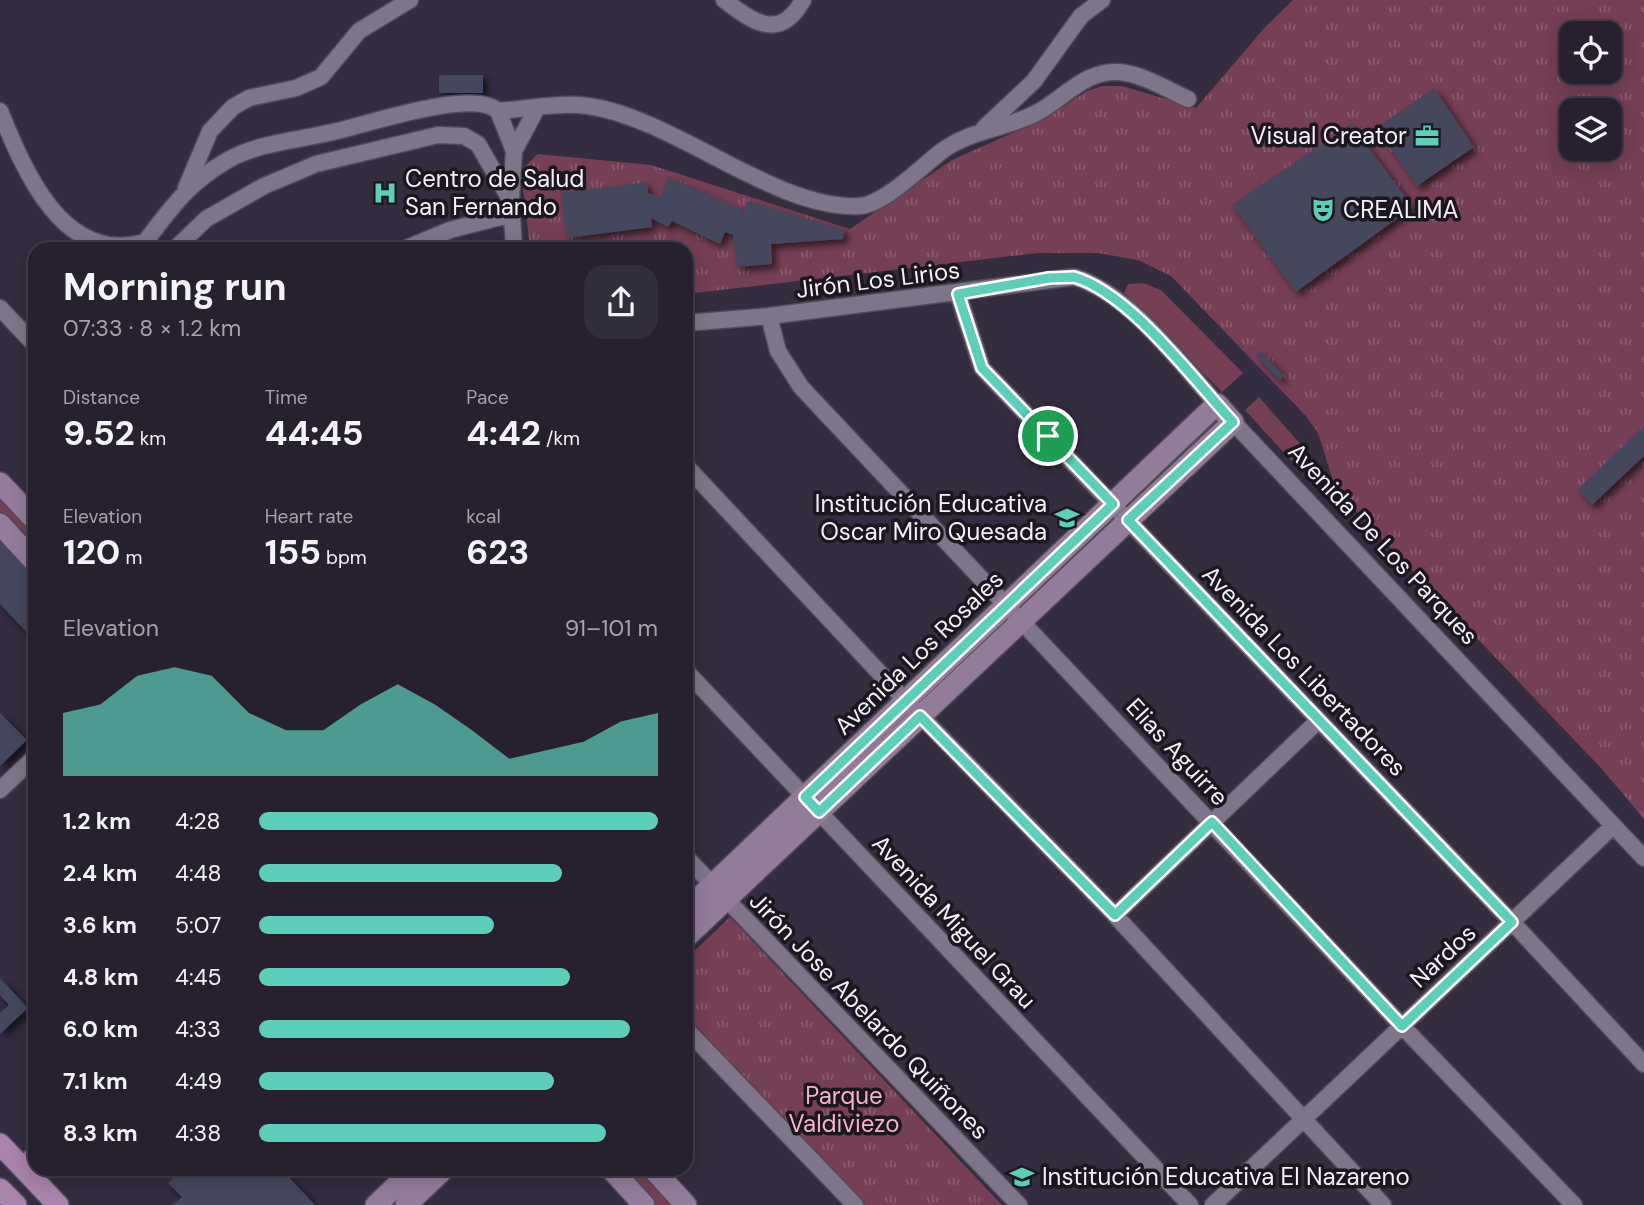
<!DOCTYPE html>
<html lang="en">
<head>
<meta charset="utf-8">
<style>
	body { margin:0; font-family:"DM Sans",sans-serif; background:#332e3b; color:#f1f3f6; height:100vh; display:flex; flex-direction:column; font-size:26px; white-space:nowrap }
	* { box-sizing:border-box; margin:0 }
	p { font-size:23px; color:#a4a3aa }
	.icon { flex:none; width:38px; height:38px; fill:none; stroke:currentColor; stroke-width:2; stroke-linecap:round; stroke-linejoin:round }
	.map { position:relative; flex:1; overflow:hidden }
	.drawer { position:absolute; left:28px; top:242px; width:665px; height:934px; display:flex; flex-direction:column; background:#27212f; border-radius:21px; box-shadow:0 4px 18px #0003,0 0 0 2px #433e4b }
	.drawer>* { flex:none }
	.buttons { position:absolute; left:1559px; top:21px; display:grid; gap:14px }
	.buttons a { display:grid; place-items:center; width:63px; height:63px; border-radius:14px; background:#27212f; box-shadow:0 4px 18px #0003,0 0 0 2px #433e4b; font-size:35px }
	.pin { position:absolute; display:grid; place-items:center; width:60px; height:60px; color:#fff; margin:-30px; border:4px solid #fff; border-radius:50%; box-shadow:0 2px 7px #0007 }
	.round { display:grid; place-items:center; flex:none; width:74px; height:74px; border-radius:21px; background:#332e3b }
	.overview { display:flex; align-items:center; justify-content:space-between; height:119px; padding:0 35px }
	h1 { font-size:38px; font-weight:700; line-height:52px }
	.figures { display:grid; grid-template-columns:repeat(3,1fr); gap:10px; height:119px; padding:7px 35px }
	.figures div { display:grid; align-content:center }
	.figures b { font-size:35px; font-weight:700 }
	.figures small { font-size:19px; font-weight:400 }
	.figures p { font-size:19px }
	.chart { height:196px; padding:14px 35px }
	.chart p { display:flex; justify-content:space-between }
	.chart svg { width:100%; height:126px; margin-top:7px; fill:#5cceba; opacity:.7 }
	ul { padding:0 35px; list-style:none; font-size:23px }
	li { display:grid; grid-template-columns:112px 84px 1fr; align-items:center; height:52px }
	li i { height:18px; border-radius:9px; background:#5cceba }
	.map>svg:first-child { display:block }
	.grass { fill:#753f56 }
	.park { fill:url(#park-tufts); fill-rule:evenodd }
	.building { fill:#45475b; filter:url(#shadow) }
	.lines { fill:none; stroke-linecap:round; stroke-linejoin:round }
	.street-casing { stroke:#504958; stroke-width:19 }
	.secondary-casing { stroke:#504958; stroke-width:24 }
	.primary-casing { stroke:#504958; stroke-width:24 }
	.street { stroke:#7e758a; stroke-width:16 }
	.secondary { stroke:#937c9a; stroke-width:21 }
	.primary { stroke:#a784aa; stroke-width:21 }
	.route-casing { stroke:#fff; stroke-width:14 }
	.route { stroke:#5cceba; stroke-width:9 }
	.labels { text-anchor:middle; stroke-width:7; stroke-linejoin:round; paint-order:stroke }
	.poi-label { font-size:24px; fill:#f4effb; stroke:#1a171f; text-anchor:start }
	.street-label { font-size:24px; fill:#f4effb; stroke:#1a171f }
	.park-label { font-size:24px; fill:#f7b1cc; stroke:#1a171f }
</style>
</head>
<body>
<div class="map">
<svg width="1644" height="1205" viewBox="0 0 1644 1205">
	<defs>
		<pattern id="park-tufts" width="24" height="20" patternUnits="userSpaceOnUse" patternTransform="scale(1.75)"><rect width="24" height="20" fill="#753f56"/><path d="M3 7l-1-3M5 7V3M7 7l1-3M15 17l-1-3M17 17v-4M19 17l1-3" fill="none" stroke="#895b6f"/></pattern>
		<filter id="shadow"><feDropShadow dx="4.5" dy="4.5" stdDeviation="3.5" flood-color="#0009"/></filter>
	</defs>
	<rect width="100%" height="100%" fill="#342c3f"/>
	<!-- grass -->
	<path class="grass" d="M1143 283 1161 290 1243 373 1222 392 1124 293 1128 284Z
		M1259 397 1303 447 1302 458 1295 465 1245 410Z
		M0 490 35 527V554L0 517Z
		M623 1169H640L673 1205H657Z"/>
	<!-- park -->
	<path class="park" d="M1293 0H1644V819L1602 769 1362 518 1335 487 1318 433 1306 416 1171 276 1138 260 1098 253H1038L686 294V248H530L521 170 538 154 651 165 850 229 952 160 1046 118 1087 91 1102 86H1122L1196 108 1266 26ZM1572 33H1610V72H1572ZM1572 110H1610V149H1572Z
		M730 917 1002 1205H865L686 1015V959Z"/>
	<!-- building -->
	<path class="building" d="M439 75H483V93H439Z
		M1434 88 1474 147 1417 186 1377 128Z
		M1351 124 1413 207 1296 292 1232 205Z
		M668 177 743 210 741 218 748 201 844 230 843 239 771 244 772 264 737 267 733 235 725 232 720 244 672 221 668 227 651 218 652 227 567 238 561 193 647 182 648 193 660 198Z
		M1261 351 1284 376 1280 380 1256 356Z
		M1644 426V456L1592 505 1578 489Z
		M0 538 35 574V641L0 604Z
		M0 713 27 740 0 766Z
		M0 978 28 1008 0 1034V1013L9 1005 0 995Z
		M182 1169H281L315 1205H173L182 1197 168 1183Z"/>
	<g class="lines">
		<!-- street casing -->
		<g class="street-casing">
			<path id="street" d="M724 0C753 22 780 42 803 0
				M0 111C24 170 63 266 145 242 172 207 188 183 228 160 260 142 301 140 337 131 368 124 473 88 498 111 526 109 560 102 588 106 675 118 776 211 860 206 885 204 922 166 942 151 971 129 1009 129 1040 111 1066 96 1086 70 1119 72 1143 74 1168 90 1188 99
				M498 111 514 151 511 201 514 248
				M984 128 1034 81 1081 16 1102 0
				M514 151 537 108
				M186 188 210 131 233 107 249 98 296 88 321 77 359 31 410 0
				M176 248 206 219 264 186 316 164 438 135 464 136 478 144 511 201
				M407 248 450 230 512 214
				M958 294 982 368 1512 922 1644 1064
				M0 308 35 345
				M769 316 778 351 801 387 1402 1026 1574 1205
				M686 323 769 316 1074 277C1129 293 1180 363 1217 404
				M1233 422 1644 858
				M686 466 906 701 1112 912 1383 1205
				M686 671 1190 1205
				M0 790 35 757
				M686 857 1019 1205
				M1115 915 1319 720
				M686 1029 855 1205
				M21 1167 35 1153
				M1213 1205 1613 826"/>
		</g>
		<!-- secondary casing -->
		<g class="secondary-casing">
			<path id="secondary" d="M0 483 35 520
				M0 524 35 562
				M686 910 1217 404 1233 422 686 937
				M611 1169 644 1205
				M653 1169 686 1205
				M376 1205 414 1169
				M406 1205 444 1169"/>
		</g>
		<!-- primary casing -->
		<g class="primary-casing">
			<path id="primary" d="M0 1144 58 1205
				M0 1189 16 1205"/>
		</g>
		<!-- street -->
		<use href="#street" class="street"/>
		<!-- secondary -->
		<use href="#secondary" class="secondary"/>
		<!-- primary -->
		<use href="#primary" class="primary"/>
	</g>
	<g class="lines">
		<!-- route casing -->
		<g class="route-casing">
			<path id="route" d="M1074 277C1130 293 1193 379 1233 422L1128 520 1512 922 1402 1026 1212 822 1115 915 920 716 819 812 805 797 1113 504 982 368 958 294 1049 278Z"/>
		</g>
		<!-- route -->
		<use href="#route" class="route"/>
	</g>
	<!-- icons -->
	<defs>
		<g id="office-bare" transform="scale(1.89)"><path d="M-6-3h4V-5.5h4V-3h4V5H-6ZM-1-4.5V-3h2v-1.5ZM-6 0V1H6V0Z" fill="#5cceba" stroke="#1a171f" stroke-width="2.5" paint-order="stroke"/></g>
		<g id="hospital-bare" transform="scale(1.89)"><path d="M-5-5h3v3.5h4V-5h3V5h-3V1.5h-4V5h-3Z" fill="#5cceba" stroke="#1a171f" stroke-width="2.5" paint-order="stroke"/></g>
		<g id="theatre-bare" transform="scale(1.89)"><path d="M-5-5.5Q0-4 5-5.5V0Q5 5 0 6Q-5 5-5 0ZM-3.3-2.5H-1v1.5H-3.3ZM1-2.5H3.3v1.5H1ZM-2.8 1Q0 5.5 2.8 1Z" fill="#5cceba" stroke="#1a171f" stroke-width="2.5" paint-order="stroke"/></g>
		<g id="school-bare" transform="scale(1.89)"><path d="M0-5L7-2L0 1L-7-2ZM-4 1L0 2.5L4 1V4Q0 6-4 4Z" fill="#5cceba" stroke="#1a171f" stroke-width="2.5" paint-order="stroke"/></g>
	</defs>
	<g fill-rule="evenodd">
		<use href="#office-bare" x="1427" y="136"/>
		<use href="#hospital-bare" x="385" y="193"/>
		<use href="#theatre-bare" x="1323" y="210"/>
		<use href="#school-bare" x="1067" y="518"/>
		<use href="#school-bare" x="1022" y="1177"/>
	</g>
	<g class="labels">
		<!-- poi labels -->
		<g class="poi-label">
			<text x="1407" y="144" text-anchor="end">Visual Creator</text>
			<text x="405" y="187">Centro de Salud<tspan x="405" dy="28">San Fernando</tspan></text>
			<text x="1343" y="218">CREALIMA</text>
			<text x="1047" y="512" text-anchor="end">Institución Educativa<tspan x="1047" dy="28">Oscar Miro Quesada</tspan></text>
			<text x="1042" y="1185">Institución Educativa El Nazareno</text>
		</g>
		<!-- street labels -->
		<g class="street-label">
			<text transform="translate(878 280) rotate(-7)" y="8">Jirón Los Lirios</text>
			<text transform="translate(1383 544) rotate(47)" y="8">Avenida De Los Parques</text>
			<text transform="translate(919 653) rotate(-44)" y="8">Avenida Los Rosales</text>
			<text transform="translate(1304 671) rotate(46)" y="8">Avenida Los Libertadores</text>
			<text transform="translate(1177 752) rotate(47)" y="8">Elias Aguirre</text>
			<text transform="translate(954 922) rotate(47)" y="8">Avenida Miguel Grau</text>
			<text transform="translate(1443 956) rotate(-43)" y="8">Nardos</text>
			<text transform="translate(869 1016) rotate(46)" y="8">Jirón Jose Abelardo Quiñones</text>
		</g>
		<!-- park labels -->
		<g class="park-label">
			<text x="844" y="1104">Parque<tspan x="844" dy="28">Valdiviezo</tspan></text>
		</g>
	</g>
</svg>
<div class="buttons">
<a><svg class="icon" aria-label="locate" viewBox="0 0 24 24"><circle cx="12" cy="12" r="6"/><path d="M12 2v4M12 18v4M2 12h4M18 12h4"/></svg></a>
<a><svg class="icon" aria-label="layers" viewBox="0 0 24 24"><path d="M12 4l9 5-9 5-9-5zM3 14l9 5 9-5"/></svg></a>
</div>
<div class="pin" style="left:1048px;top:436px;background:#1e9e55"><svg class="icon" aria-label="arrive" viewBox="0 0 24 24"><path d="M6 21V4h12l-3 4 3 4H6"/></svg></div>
<section class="drawer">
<div class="overview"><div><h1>Morning run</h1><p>07:33 · 8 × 1.2 km</p></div><a class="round"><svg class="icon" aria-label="share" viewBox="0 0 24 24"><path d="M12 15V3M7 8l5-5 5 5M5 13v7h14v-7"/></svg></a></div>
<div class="figures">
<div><p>Distance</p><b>9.52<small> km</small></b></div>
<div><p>Time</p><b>44:45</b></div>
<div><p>Pace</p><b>4:42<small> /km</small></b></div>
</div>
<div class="figures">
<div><p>Elevation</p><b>120<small> m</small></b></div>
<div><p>Heart rate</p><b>155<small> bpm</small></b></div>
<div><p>kcal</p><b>623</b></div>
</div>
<div class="chart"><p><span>Elevation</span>91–101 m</p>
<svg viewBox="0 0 160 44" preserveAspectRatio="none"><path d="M0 44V22L10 19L20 9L30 6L40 9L50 22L60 28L70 28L80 19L90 12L100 19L110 28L120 38L130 35L140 32L150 25L160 22V44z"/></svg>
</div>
<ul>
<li><b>1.2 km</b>4:28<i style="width:100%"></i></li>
<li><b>2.4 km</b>4:48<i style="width:76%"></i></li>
<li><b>3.6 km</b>5:07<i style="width:59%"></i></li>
<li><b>4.8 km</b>4:45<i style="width:78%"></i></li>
<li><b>6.0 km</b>4:33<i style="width:93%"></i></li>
<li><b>7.1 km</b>4:49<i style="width:74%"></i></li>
<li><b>8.3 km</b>4:38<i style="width:87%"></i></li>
</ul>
</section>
</div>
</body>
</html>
